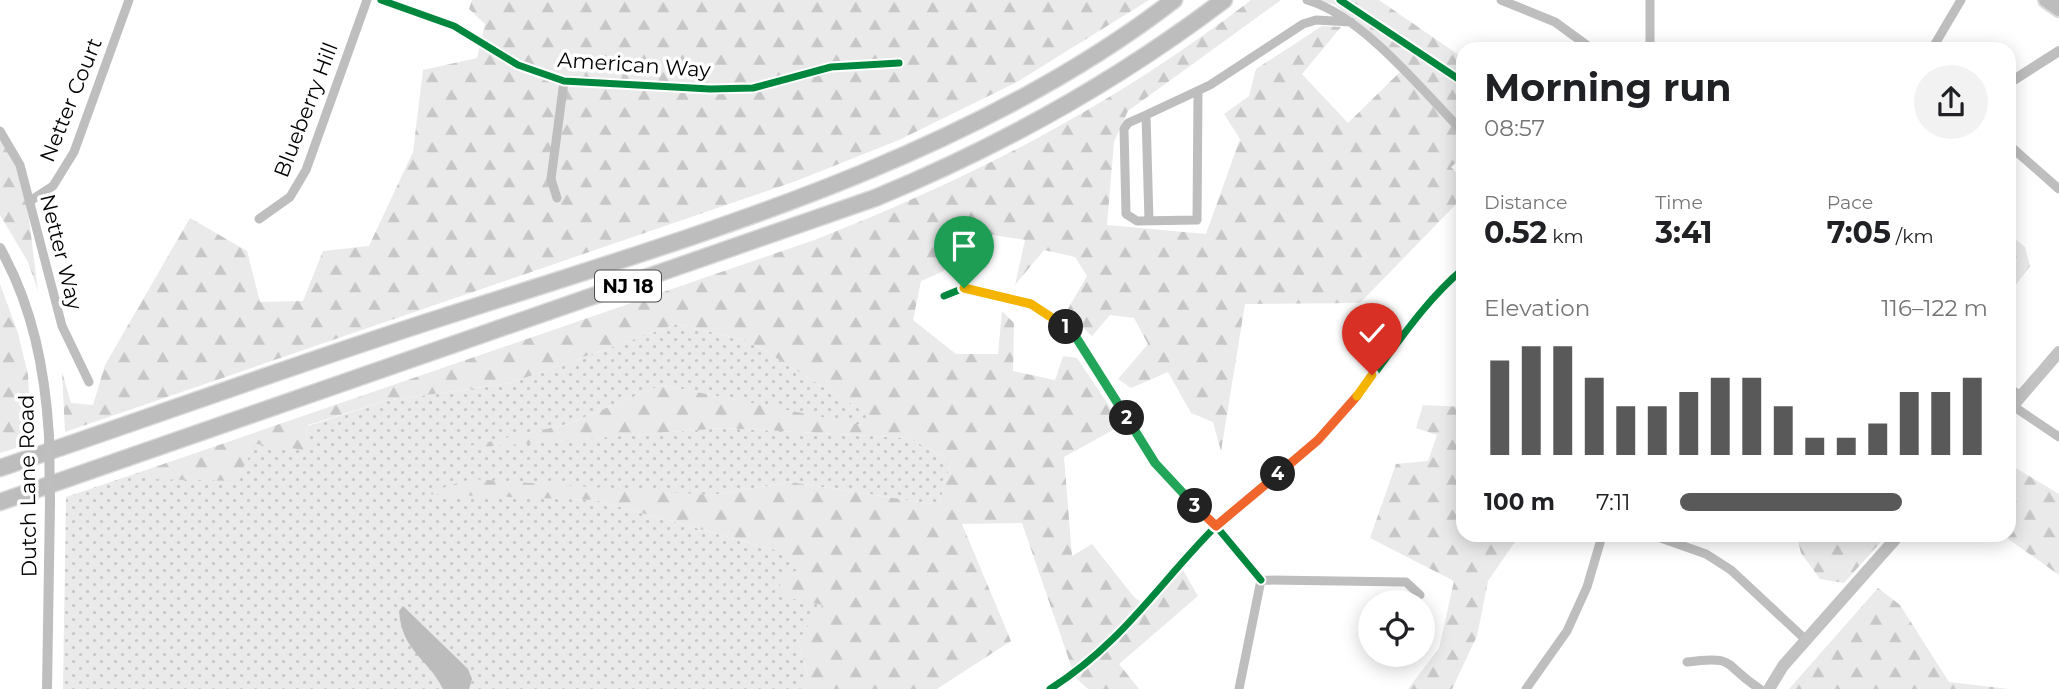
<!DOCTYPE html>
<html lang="en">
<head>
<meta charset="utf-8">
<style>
	body { margin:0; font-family:Montserrat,sans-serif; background:#f2f2f2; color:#202124; height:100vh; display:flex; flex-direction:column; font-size:26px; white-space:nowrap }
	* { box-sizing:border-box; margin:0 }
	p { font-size:23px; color:#757577 }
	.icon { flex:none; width:38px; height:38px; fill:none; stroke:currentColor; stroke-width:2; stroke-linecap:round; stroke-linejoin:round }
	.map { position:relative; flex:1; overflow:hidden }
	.panel { position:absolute; left:1456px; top:42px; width:560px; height:500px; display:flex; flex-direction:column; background:#fff; border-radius:21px; box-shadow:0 4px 18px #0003 }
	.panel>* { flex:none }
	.fabs { position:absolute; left:1358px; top:590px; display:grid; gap:14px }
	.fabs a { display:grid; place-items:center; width:77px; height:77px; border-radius:50%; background:#fff; box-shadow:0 4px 18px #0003; font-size:35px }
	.pin { position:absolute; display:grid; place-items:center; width:60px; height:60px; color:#fff; margin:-72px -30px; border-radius:50% 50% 50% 0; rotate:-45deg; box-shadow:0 0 7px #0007 }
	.pin .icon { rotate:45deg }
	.km { position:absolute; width:35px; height:35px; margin:-18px; border-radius:50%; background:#222; color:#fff; font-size:19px; line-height:35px; text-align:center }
	.round { display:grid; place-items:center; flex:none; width:74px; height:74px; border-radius:37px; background:#f2f2f2 }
	.head { display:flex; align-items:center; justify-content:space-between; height:119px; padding:0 28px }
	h1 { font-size:38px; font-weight:700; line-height:52px }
	.figures { display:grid; grid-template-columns:repeat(3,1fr); gap:10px; height:119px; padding:7px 28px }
	.figures div { display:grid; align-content:center }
	.figures b { font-size:30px; font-weight:700 }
	.figures small { font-size:19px; font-weight:400 }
	.figures p { font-size:19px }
	.chart { height:196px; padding:14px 28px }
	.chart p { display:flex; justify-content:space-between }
	.chart svg { width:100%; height:126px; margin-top:7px; stroke:#595959; stroke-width:6 }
	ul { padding:0 28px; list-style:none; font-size:23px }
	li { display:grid; grid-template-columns:112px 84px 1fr; align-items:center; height:52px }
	li i { height:18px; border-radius:9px; background:#595959 }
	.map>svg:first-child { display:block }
	.grass { fill:url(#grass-dots) }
	.forest { fill:url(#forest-firs) }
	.water { fill:#bcbcbc }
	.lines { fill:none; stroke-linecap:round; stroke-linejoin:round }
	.primary-casing { stroke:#dbdbdb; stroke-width:18 }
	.motorway-casing { stroke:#dbdbdb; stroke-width:19 }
	.minor { stroke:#bebebe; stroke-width:9 }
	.tertiary { stroke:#bebebe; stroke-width:10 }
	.secondary { stroke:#c2c2c2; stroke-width:12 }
	.primary { stroke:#bdbdbd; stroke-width:14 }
	.motorway { stroke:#bdbdbd; stroke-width:16 }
	.tertiary-bridge { stroke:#bebebe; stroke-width:10 }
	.cycleway-casing { stroke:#fff; stroke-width:11 }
	.cycleway { stroke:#00873e; stroke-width:7 }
	.split-1-casing { stroke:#fff; stroke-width:14 }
	.split-2-casing { stroke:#fff; stroke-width:14 }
	.split-3-casing { stroke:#fff; stroke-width:14 }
	.split-4-casing { stroke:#fff; stroke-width:14 }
	.split-5-casing { stroke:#fff; stroke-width:14 }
	.split-6-casing { stroke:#fff; stroke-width:14 }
	.split-1 { stroke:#f5b400; stroke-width:9 }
	.split-2 { stroke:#22a559; stroke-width:9 }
	.split-3 { stroke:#22a559; stroke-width:9 }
	.split-4 { stroke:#f0652b; stroke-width:9 }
	.split-5 { stroke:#f0652b; stroke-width:9 }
	.split-6 { stroke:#f5b400; stroke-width:9 }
	.labels { text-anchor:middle; stroke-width:7; stroke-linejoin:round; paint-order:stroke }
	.shield { fill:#fff; stroke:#4c4c4c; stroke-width:2 }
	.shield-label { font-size:19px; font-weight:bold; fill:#000 }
	.street-label { font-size:21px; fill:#000; stroke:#fff }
</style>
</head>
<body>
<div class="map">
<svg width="2059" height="689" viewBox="0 0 2059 689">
	<defs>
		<pattern id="grass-dots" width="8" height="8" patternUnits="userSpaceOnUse" patternTransform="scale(1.75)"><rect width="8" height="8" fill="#eaeaea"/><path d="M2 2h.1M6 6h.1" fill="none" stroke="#c7c7c7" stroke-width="1.8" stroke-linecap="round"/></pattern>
		<pattern id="forest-firs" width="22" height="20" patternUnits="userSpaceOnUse" patternTransform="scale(1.75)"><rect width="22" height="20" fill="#eaeaea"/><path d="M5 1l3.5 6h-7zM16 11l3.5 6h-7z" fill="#c7c7c7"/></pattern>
	</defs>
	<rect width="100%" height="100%" fill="#fff"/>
	<!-- grass -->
	<path class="grass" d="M677 324 748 341 865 412 883 430 662 385 568 424 463 448 724 428 909 438 951 461 939 505 790 482 712 495 426 493 595 500 779 551 803 567 823 605 798 641 808 676 799 689H63L66 497 146 470 150 479 256 443 305 450 308 426 385 401 510 383Z"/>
	<!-- forest -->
	<path class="forest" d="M472 0H1149L1017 82 899 140 796 181 65 432 62 372 71 403 93 405 105 365 190 218 247 251 260 302 303 301 323 251 369 246 413 152 423 70 477 58 485 24 469 9Z
		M1251 0H1281L1128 111 1114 142 1107 225 1206 234 1240 139 1224 114 1249 96 1256 69 1322 26 1341 27 1302 74 1348 123 1401 71 1336 5 1315 0H1379L1463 58V157L1451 167 1463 180V197L1360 303 1245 304 1221 451 1213 422 1191 413 1168 372 1131 388 1118 379 1148 344 1134 318 1110 315 1092 336 1066 312 1087 276 1075 257 1044 250 1015 285 1025 240 969 231 944 271 921 281 913 320 956 354H998L1002 311 1014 323 1013 371 1055 380 1063 356 1077 358 1122 425 1064 457 1072 556 1092 544 1134 597 1146 606 1181 567 1198 596 1119 664 1139 689H1088L1075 677 1022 523 962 524 1011 641 937 689H799L808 675 798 641 822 605 785 597 777 578 800 569 779 551 595 500 423 494 471 479 712 495 790 482 939 505 951 461 909 438 724 428 456 449 568 424 662 385 867 426 865 412 748 341 677 324 510 383 385 401 308 425 305 450 256 444 236 481 150 479 146 470 817 239C977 176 1114 105 1251 0Z
		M0 140 23 171 38 291 28 262 0 215Z
		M2009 234 2025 247 2030 266 2009 294Z
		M0 284 18 333 28 375 32 443 0 453Z
		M1423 405 1463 407V536H1519L1488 581 1477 636 1452 689H1408L1439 648 1454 581 1370 538 1396 464 1428 461 1437 435 1416 428Z
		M2009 464 2059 494V575L2004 536H2009Z
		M1797 536H1886L1844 583 1820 579 1801 553Z
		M1878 588 1900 605 1949 682 2009 689H1789Z"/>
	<!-- water -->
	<path class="water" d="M403 606 468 669 472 679 469 689H443C428 658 402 652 399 611Z"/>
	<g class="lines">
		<!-- primary casing -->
		<g class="primary-casing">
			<path id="primary" d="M2046 0 2059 9"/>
		</g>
		<!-- motorway casing -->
		<g class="motorway-casing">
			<path id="motorway" d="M0 468C155 416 309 359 465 310 705 233 972 156 1174 0
				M0 502 875 198C999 147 1117 81 1224 0"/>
		</g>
		<!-- minor -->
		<path class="minor" d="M381 0 454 26 518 65 564 81 710 89 753 88 831 67 899 63
			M1307 0C1363 16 1422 90 1463 132
			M1501 0 1555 22 1592 49
			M1650 0V49
			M1932 49 1961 0
			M1146 115 1128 123 1124 129 1126 214 1137 221 1197 220 1198 91
			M0 131 20 165 62 326 89 382
			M2009 145 2059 189
			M557 198 551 179 564 81
			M30 201 53 186 74 152 129 0
			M259 219 290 197 306 170 367 0
			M1149 221 1146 115 1210 85 1303 24 1316 20 1351 22
			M944 296 964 288 1031 304 1057 319 1074 334 1155 463 1216 526 1261 580
			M2009 388 2021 396
			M2013 406 2059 437
			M1655 536 1706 554 1731 570 1806 640
			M1261 580 1406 582 1420 595
			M1687 662C1738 655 1722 665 1760 689
			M1239 689 1261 580
			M1526 689 1567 631 1587 587 1602 536"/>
		<!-- tertiary -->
		<path class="tertiary" d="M2009 83 2059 51
			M0 248C33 307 45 370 49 436
			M47 689 50 502
			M1050 689C1125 642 1162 578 1224 518 1265 478 1313 448 1351 404 1389 358 1417 308 1463 269"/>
		<!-- secondary -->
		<path class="secondary" d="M2009 410 2059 352
			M1769 689 1783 666 1898 536"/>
		<!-- primary -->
		<use href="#primary" class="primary"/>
		<!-- motorway -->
		<use href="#motorway" class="motorway"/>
		<!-- tertiary-bridge -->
		<path class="tertiary-bridge" d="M49 436 50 502"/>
		<!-- cycleway casing -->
		<g class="cycleway-casing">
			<path id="cycleway" d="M381 0 454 26 518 65 564 81 710 89 753 88 831 67 899 63
				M1340 0 1463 82
				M944 296 964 288 1031 304 1057 319 1074 334 1155 463 1216 526 1261 580
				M1050 689C1125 642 1162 578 1224 518 1265 478 1313 448 1351 404 1389 358 1417 308 1463 269"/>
		</g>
		<!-- cycleway -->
		<use href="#cycleway" class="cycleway"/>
	</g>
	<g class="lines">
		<!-- split-1 casing -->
		<g class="split-1-casing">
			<path id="split-1" d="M964 288 1031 304 1066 327"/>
		</g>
		<!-- split-2 casing -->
		<g class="split-2-casing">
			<path id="split-2" d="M1066 327 1074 334 1127 418"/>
		</g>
		<!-- split-3 casing -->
		<g class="split-3-casing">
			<path id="split-3" d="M1127 418 1155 463 1195 506"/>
		</g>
		<!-- split-4 casing -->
		<g class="split-4-casing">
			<path id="split-4" d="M1195 506 1216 526 1278 474"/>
		</g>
		<!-- split-5 casing -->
		<g class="split-5-casing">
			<path id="split-5" d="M1278 474 1318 440 1357 396"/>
		</g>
		<!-- split-6 casing -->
		<g class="split-6-casing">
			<path id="split-6" d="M1357 396 1372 375"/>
		</g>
		<!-- split-1 -->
		<use href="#split-1" class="split-1"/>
		<!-- split-2 -->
		<use href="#split-2" class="split-2"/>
		<!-- split-3 -->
		<use href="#split-3" class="split-3"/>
		<!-- split-4 -->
		<use href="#split-4" class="split-4"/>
		<!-- split-5 -->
		<use href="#split-5" class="split-5"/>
		<!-- split-6 -->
		<use href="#split-6" class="split-6"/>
	</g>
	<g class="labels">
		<!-- shield labels -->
		<rect class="shield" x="595" y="270.5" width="66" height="31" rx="5"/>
		<g class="shield-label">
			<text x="628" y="293">NJ 18</text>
		</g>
		<!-- street labels -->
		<g class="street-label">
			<text transform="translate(634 65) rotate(4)" y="7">American Way</text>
			<text transform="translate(71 100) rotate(-68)" y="7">Netter Court</text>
			<text transform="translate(306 110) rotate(-69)" y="7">Blueberry Hill</text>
			<text transform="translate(61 252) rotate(76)" y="7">Netter Way</text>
			<text transform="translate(28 486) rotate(-91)" y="7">Dutch Lane Road</text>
		</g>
	</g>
</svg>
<div class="fabs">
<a><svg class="icon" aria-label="locate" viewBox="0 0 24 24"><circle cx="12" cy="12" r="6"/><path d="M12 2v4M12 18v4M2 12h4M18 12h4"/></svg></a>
</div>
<div class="pin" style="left:964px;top:288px;background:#1e9e55"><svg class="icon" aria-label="arrive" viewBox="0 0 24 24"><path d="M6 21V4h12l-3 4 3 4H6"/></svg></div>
<div class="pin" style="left:1372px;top:375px;background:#d93025"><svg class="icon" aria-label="check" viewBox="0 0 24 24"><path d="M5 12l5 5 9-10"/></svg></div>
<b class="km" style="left:1066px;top:327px">1</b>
<b class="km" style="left:1127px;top:418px">2</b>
<b class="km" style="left:1195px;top:506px">3</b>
<b class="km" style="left:1278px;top:474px">4</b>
<section class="panel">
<div class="head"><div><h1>Morning run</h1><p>08:57</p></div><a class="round"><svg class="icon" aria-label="share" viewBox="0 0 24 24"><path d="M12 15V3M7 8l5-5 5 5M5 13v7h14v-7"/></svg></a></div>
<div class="figures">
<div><p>Distance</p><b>0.52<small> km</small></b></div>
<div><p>Time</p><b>3:41</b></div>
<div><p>Pace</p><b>7:05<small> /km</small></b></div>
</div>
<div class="chart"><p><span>Elevation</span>116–122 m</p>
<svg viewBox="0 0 160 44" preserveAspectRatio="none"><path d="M5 44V11M15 44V6M25 44V6M35 44V17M45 44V27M55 44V27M65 44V22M75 44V17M85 44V17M95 44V27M105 44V38M115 44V38M125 44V33M135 44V22M145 44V22M155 44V17"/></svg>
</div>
<ul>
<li><b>100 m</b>7:11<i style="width:72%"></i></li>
</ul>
</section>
</div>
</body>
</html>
